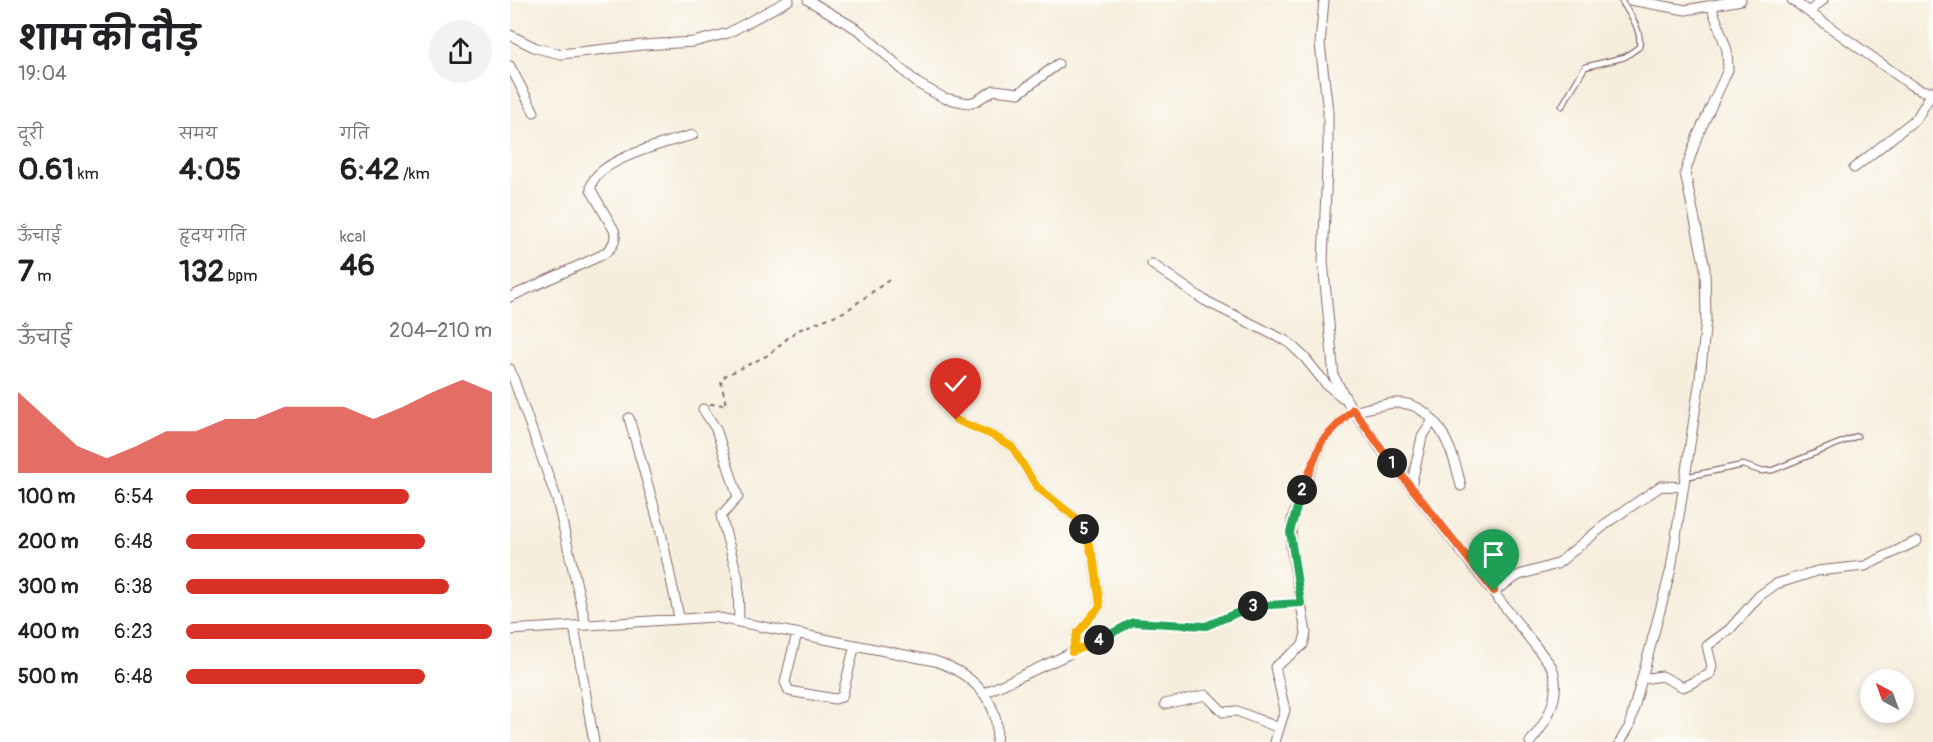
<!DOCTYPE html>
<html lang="hi">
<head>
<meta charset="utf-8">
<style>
	body { margin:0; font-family:Pangolin,"Playpen Sans Deva",sans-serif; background:#f2f2f2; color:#202124; height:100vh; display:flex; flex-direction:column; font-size:22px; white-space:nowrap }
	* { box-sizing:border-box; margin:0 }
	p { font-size:20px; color:#757577 }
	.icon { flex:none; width:33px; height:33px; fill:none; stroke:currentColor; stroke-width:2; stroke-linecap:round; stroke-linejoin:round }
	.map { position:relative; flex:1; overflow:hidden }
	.sheet { display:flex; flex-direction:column; background:#fff; width:510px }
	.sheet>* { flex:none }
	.needle { width:39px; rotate:319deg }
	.buttons { position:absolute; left:1350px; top:669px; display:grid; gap:12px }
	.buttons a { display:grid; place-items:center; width:54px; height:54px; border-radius:50%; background:#fff; box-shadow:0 3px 9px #0003; font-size:30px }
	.pin { position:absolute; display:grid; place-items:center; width:51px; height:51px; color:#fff; margin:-62px -26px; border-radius:50% 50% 50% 0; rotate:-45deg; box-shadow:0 0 6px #0007 }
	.pin .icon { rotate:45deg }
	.km { position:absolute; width:30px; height:30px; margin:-15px; border-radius:50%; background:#222; color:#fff; font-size:16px; line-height:30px; text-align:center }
	.round { display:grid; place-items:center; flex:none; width:63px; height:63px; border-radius:32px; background:#f2f2f2 }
	.headline { display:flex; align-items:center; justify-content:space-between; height:102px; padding:0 18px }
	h1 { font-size:33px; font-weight:700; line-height:45px }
	.figures { display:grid; grid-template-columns:repeat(3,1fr); gap:9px; height:102px; padding:6px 18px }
	.figures div { display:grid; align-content:center }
	.figures b { font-size:30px; font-weight:700 }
	.figures small { font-size:16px; font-weight:400 }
	.figures p { font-size:16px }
	.chart { height:168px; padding:12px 18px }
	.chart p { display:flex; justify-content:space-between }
	.chart svg { width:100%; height:108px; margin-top:6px; fill:#d93025; opacity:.7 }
	ul { padding:0 18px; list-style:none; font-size:20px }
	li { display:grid; grid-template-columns:96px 72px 1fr; align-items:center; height:45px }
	li i { height:15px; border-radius:8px; background:#d93025 }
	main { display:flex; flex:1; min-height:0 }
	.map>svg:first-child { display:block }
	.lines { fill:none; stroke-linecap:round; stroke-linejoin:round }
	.service-casing { stroke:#866769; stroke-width:7 }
	.minor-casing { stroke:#866769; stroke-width:11 }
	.path { stroke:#866769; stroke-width:2; stroke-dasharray:4.5 4.5; stroke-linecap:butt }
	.service { stroke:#fff; stroke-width:4.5 }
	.minor { stroke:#fff; stroke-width:9 }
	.split-1-casing { stroke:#fff; stroke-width:12 }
	.split-2-casing { stroke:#fff; stroke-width:12 }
	.split-3-casing { stroke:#fff; stroke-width:12 }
	.split-4-casing { stroke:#fff; stroke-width:12 }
	.split-5-casing { stroke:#fff; stroke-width:12 }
	.split-6-casing { stroke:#fff; stroke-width:12 }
	.split-1 { stroke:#f0652b; stroke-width:8 }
	.split-2 { stroke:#f0652b; stroke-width:8 }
	.split-3 { stroke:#22a559; stroke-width:8 }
	.split-4 { stroke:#22a559; stroke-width:8 }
	.split-5 { stroke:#f5b400; stroke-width:8 }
	.split-6 { stroke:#f5b400; stroke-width:8 }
</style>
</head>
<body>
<main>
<section class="sheet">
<div class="headline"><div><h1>शाम की दौड़</h1><p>19:04</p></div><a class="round"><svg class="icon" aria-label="share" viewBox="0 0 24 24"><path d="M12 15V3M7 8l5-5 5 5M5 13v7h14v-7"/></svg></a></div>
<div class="figures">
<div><p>दूरी</p><b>0.61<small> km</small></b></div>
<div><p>समय</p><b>4:05</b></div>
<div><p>गति</p><b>6:42<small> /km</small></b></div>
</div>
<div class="figures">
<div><p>ऊँचाई</p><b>7<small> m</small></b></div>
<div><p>हृदय गति</p><b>132<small> bpm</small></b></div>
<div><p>kcal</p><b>46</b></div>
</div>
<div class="chart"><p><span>ऊँचाई</span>204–210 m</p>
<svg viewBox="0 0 160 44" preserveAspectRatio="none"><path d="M0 44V11L10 22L20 33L30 38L40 33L50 27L60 27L70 22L80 22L90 17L100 17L110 17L120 22L130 17L140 11L150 6L160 11V44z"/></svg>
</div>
<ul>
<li><b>100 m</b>6:54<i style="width:73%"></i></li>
<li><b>200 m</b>6:48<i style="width:78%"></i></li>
<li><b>300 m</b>6:38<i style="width:86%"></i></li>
<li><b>400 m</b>6:23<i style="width:100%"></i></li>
<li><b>500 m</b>6:48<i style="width:78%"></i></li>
</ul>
</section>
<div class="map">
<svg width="1423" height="742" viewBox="0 0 1423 742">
	<rect width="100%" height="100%" fill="#fdfcf7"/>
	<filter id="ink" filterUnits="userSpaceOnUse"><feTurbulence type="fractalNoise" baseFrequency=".0167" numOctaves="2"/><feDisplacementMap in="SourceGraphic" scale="12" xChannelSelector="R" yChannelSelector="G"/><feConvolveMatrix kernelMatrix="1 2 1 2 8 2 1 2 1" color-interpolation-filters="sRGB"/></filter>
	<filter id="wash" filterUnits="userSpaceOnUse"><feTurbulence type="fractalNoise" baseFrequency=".008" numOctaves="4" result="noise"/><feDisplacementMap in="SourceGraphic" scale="24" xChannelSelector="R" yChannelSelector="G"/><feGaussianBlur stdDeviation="1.35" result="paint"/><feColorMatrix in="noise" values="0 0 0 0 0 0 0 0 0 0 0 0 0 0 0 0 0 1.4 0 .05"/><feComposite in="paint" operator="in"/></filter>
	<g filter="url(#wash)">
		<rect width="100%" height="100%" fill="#f6eedc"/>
	</g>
	<g filter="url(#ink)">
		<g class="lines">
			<!-- service casing -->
			<g class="service-casing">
				<path id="service" d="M1052 106 1075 67 1115 57 1129 47C1133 30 1119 14 1111 0
					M1175 477 1233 465 1251 471 1263 470 1347 436"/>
			</g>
			<!-- minor casing -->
			<g class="minor-casing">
				<path id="minor" d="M298 0 350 31 407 83 434 98 458 103 466 101 484 90 509 93 548 64
					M814 0 810 44 818 111V144L813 261 824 377 840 406 870 448 1042 667C1052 695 1038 721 1020 742
					M1120 0 1176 10 1231 0
					M1282 0 1401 85 1414 91H1423
					M1300 11 1313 0
					M0 35 26 48 51 54 133 45 184 42 218 33 279 0
					M0 66 24 112
					M1344 168 1407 118 1423 91
					M642 264 694 300 778 342 795 358 816 384 832 397
					M0 297 92 255C101 249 108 241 104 230L81 190C79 161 161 141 183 135
					M0 369 47 500 76 625
					M193 409 206 429 228 497 211 516 228 578 229 621
					M844 412C858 408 872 404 886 403 928 402 944 454 951 486
					M119 418 150 528 169 617
					M446 420 484 436 502 447 527 487 566 518 575 531 584 561 590 606 567 633 564 648 559 654 474 693
					M901 486 912 437 922 422
					M984 591 1009 575 1047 564 1101 520 1151 486 1173 487
					M64 626 84 742
					M0 630 204 617 425 661C461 673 492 701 486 742
					M287 633 275 682 279 691 325 699 332 697 345 645
					M1132 679 1152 676 1173 687 1200 674 1202 666 1197 646 1220 629 1249 596 1266 584 1307 571 1355 566 1407 541
					M655 704 696 695 713 712 727 711 769 728
					M765 742 775 710 765 667 793 645 796 633 781 546 782 519 812 441 843 409
					M1110 742 1119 727 1161 569 1190 379 1196 319 1195 268 1175 173 1187 137 1218 70 1217 50 1201 5"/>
			</g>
			<!-- path -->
			<path class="path" d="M200 404 216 405 211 381 215 376 258 355 286 331 336 311 379 280
				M573 648 623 622 696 626 709 622 738 606 781 604"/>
			<!-- service -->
			<use href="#service" class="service"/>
			<!-- minor -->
			<use href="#minor" class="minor"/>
		</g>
	</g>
	<g class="lines" filter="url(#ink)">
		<!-- split-1 casing -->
		<g class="split-1-casing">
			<path id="split-1" d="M882 463 984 591"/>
		</g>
		<!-- split-2 casing -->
		<g class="split-2-casing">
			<path id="split-2" d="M792 490 812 441 843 409 882 463"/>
		</g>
		<!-- split-3 casing -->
		<g class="split-3-casing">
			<path id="split-3" d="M743 606 791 603 780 532 792 490"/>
		</g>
		<!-- split-4 casing -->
		<g class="split-4-casing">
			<path id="split-4" d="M589 640 623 622 696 626 743 606"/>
		</g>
		<!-- split-5 casing -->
		<g class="split-5-casing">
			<path id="split-5" d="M574 529 584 561 590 606 567 633 562 652 589 640"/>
		</g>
		<!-- split-6 casing -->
		<g class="split-6-casing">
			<path id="split-6" d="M446 420 484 436 502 447 527 487 566 518 574 529"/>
		</g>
		<!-- split-1 -->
		<use href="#split-1" class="split-1"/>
		<!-- split-2 -->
		<use href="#split-2" class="split-2"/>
		<!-- split-3 -->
		<use href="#split-3" class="split-3"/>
		<!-- split-4 -->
		<use href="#split-4" class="split-4"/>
		<!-- split-5 -->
		<use href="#split-5" class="split-5"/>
		<!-- split-6 -->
		<use href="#split-6" class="split-6"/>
	</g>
</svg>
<div class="buttons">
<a><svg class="needle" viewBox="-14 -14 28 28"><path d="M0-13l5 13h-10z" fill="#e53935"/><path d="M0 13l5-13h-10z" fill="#757577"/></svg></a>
</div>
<div class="pin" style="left:984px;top:591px;background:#1e9e55"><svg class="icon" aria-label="arrive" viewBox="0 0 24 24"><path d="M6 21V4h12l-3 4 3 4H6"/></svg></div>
<div class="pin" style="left:446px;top:420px;background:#d93025"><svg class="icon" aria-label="check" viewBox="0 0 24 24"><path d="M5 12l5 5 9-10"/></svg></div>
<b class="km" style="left:882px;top:463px">1</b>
<b class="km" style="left:792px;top:490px">2</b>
<b class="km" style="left:743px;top:606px">3</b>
<b class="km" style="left:589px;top:640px">4</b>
<b class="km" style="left:574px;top:529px">5</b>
</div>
</main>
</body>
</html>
